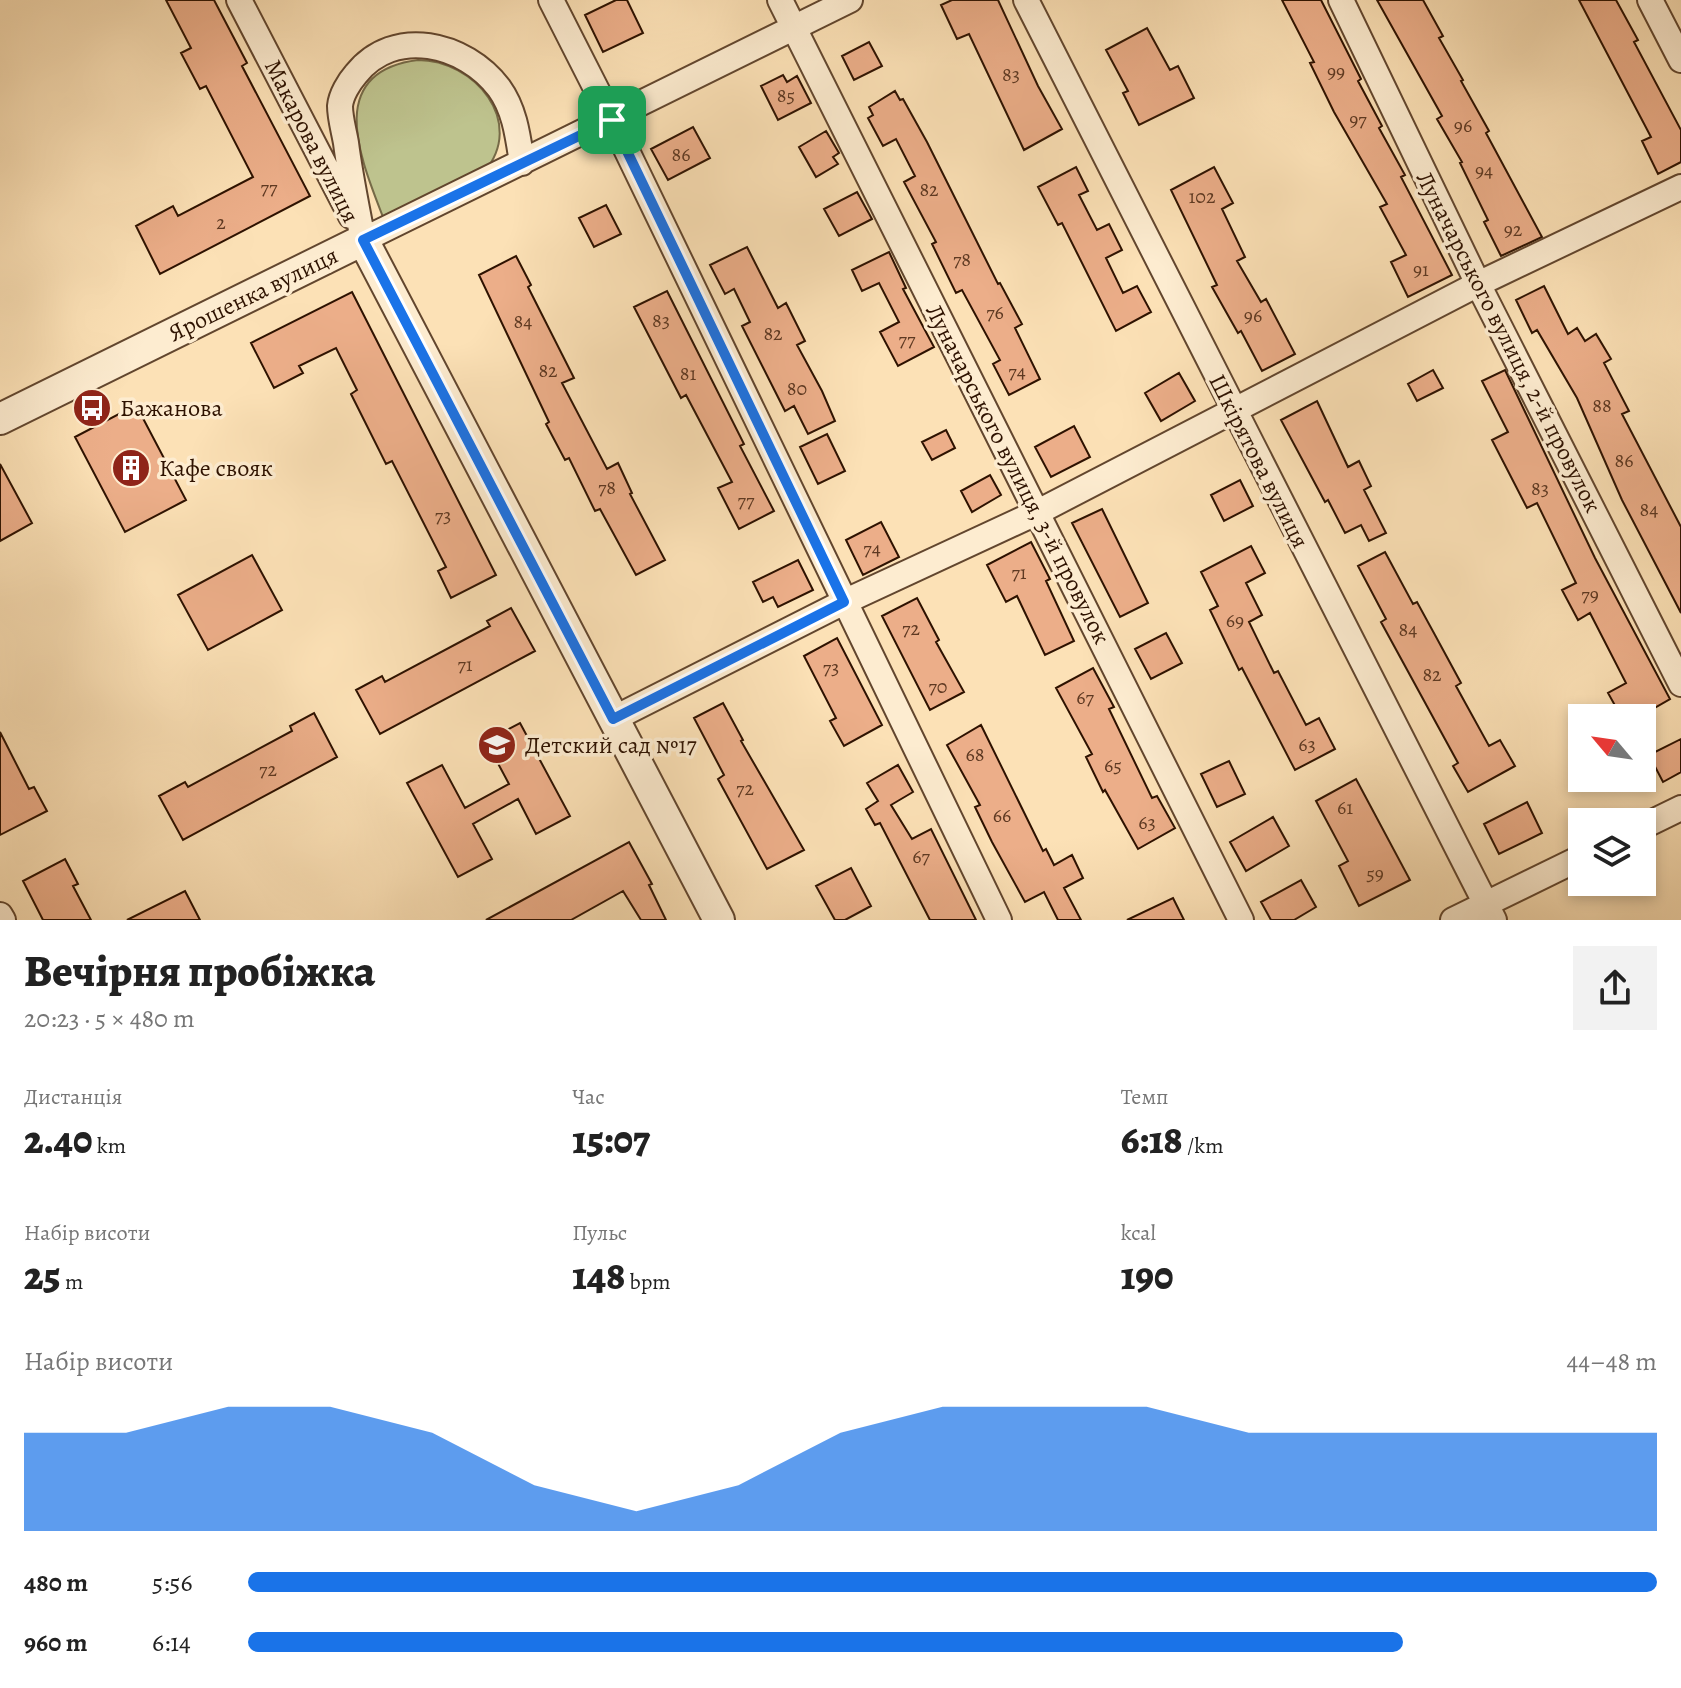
<!DOCTYPE html>
<html lang="uk">
<head>
<meta charset="utf-8">
<style>
	body { margin:0; font-family:Alegreya,serif; background:#f2f2f2; color:#222; height:100vh; display:flex; flex-direction:column; font-size:30px; white-space:nowrap }
	* { box-sizing:border-box; margin:0 }
	p { font-size:26px; color:#767676 }
	.icon { flex:none; width:44px; height:44px; fill:none; stroke:currentColor; stroke-width:2; stroke-linecap:round; stroke-linejoin:round }
	.map { position:relative; height:920px; overflow:hidden }
	.details { display:flex; flex-direction:column; background:#fff; flex:1 }
	.details>* { flex:none }
	.needle { width:52px; rotate:299deg }
	.fabs { position:absolute; left:1568px; top:704px; display:grid; gap:16px }
	.fabs a { display:grid; place-items:center; width:88px; height:88px; border-radius:0px; background:#fff; box-shadow:0 4px 12px #0003; font-size:40px }
	.pin { position:absolute; display:grid; place-items:center; width:68px; height:68px; color:#fff; margin:-34px; border-radius:16px; box-shadow:0 4px 12px #0006 }
	.round { display:grid; place-items:center; flex:none; width:84px; height:84px; border-radius:0px; background:#f2f2f2 }
	.summary { display:flex; align-items:center; justify-content:space-between; height:136px; padding:0 24px }
	h1 { font-size:44px; font-weight:800; line-height:60px }
	.stats { display:grid; grid-template-columns:repeat(3,1fr); gap:12px; height:136px; padding:8px 24px }
	.stats div { display:grid; align-content:center }
	.stats b { font-size:40px; font-weight:800 }
	.stats small { font-size:22px; font-weight:400 }
	.stats p { font-size:22px }
	.chart { height:224px; padding:16px 24px }
	.chart p { display:flex; justify-content:space-between }
	.chart svg { width:100%; height:144px; margin-top:8px; fill:#1a73e8; opacity:.7 }
	ul { padding:0 24px; list-style:none; font-size:26px }
	li { display:grid; grid-template-columns:128px 96px 1fr; align-items:center; height:60px }
	li i { height:20px; border-radius:10px; background:#1a73e8 }
	.map>svg:first-child { display:block }
	.green { fill:#bec38e; stroke:#766a47; stroke-width:2 }
	.building { fill:#ecae89; stroke:#2e1200; stroke-width:2 }
	.lines { fill:none; stroke-linecap:round; stroke-linejoin:round }
	.minor-casing { stroke:#62462e; stroke-width:28 }
	.tertiary-casing { stroke:#62462e; stroke-width:34 }
	.minor { stroke:#fdecd0; stroke-width:24 }
	.tertiary { stroke:#fdecd0; stroke-width:30 }
	.route-casing { stroke:#fff; stroke-width:16 }
	.route { stroke:#1a73e8; stroke-width:10 }
	.labels { text-anchor:middle; stroke-width:7; stroke-linejoin:round; paint-order:stroke }
	.number-label { font-size:20px; fill:#5e3922 }
	.street-label { font-size:24px; fill:#2e1200; stroke:#fdecd0 }
	.poi-label { font-size:24px; fill:#2e1200; stroke:#fdecd0; text-anchor:start }
</style>
</head>
<body>
<div class="map">
<svg width="1681" height="920" viewBox="0 0 1681 920">
	<rect width="100%" height="100%" fill="#fce1b6"/>
	<filter id="stains"><feTurbulence type="fractalNoise" baseFrequency=".0025" numOctaves="4"/><feColorMatrix values="0 0 0 0 .2 0 0 0 0 .09 0 0 0 0 .02 0 0 0 .5 -.17"/></filter>
	<radialGradient id="worn" r=".72"><stop offset=".6" stop-color="#630" stop-opacity="0"/><stop offset="1" stop-color="#630" stop-opacity=".3"/></radialGradient>
	<!-- green -->
	<path class="green" d="M418 60C474 60 527 122 484 172L383 217C361 160 323 72 418 60Z"/>
	<!-- building -->
	<path class="building" d="M166 0H214L247 63 242 66 310 196 160 274 136 226 173 206 178 216 253 177 206 86 200 89 181 53 191 48Z
		M616 0H627L643 33 603 52 585 15Z
		M952 0H998L1038 86 1062 129 1024 150 969 34 957 39 941 5Z
		M1282 0H1321L1361 79 1358 81 1382 126 1379 128 1405 175 1401 177 1452 275 1408 297 1391 262 1406 255 1380 207 1387 204 1334 112 1310 63 1314 62Z
		M1377 0H1423L1443 36 1439 38 1463 80 1461 81 1489 131 1486 133 1542 237 1501 256 1484 222 1488 220 1460 163 1462 162 1437 119 1442 116Z
		M1579 0H1616L1638 40 1634 42 1681 130V162L1658 174 1642 141 1651 137Z
		M1147 28 1170 70 1178 66 1194 98 1139 125 1123 93 1128 91 1106 50Z
		M869 42 882 66 854 80 842 56Z
		M783 75 787 82 797 76 811 103 778 120 761 86Z
		M895 91 900 100 903 99 927 142 998 284 1000 283 1022 324 1015 328 1040 379 1009 395 993 364 1000 360 962 290 956 293 932 244 936 242 904 182 915 176 896 139 883 146 868 118 873 115 869 107Z
		M693 127 710 158 668 180 651 149Z
		M826 131 839 153 833 157 838 164 816 177 799 147Z
		M1076 167 1088 191 1079 195 1097 230 1109 224 1122 250 1106 258 1123 293 1137 286 1151 312 1116 331 1062 223 1058 225 1038 187Z
		M1214 167 1233 203 1222 209 1245 257 1237 261 1261 302 1266 299 1295 354 1262 371 1241 331 1238 333 1212 287 1217 285 1171 190Z
		M857 192 872 219 839 236 824 209Z
		M606 205 621 234 594 247 579 218Z
		M747 247 778 308 786 303 805 341 797 345 822 391 835 421 808 434 794 406 785 411 742 326 750 322 734 289 725 294 710 265Z
		M889 252 906 288 903 289 934 347 898 366 880 332 899 322 879 283 862 291 852 270Z
		M516 256 531 285 528 287 574 378 562 383 607 469 618 463 632 493 630 494 665 560 636 575 600 509 595 511 569 458 565 460 546 424 549 422 479 275Z
		M1544 286 1568 334 1577 328 1585 341 1596 334 1611 359 1604 363 1629 411 1622 414 1681 527V613L1622 500 1577 398 1537 330 1532 333 1516 300Z
		M667 291 744 444 740 446 774 511 739 529 718 488 732 482 686 395 681 398 634 307Z
		M352 292 496 575 451 598 438 571 446 567 392 461 386 464 351 394 357 390 336 348 299 366 303 373 274 388 251 343Z
		M1433 370 1443 388 1417 401 1408 384Z
		M1505 370 1595 558 1670 699 1637 718H1622L1608 693 1626 683 1590 613 1578 620 1562 590 1576 583 1537 503 1527 508 1492 440 1508 432 1482 381Z
		M1179 373 1195 401 1161 421 1145 393Z
		M1317 401 1348 467 1359 461 1371 486 1364 490 1386 533 1369 541 1361 525 1345 533 1328 500 1325 502 1281 420Z
		M136 405 186 500 125 532 75 437Z
		M1074 426 1090 457 1051 477 1035 447Z
		M946 430 955 448 932 460 922 442Z
		M827 434 845 471 818 484 800 447Z
		M0 464 32 523 0 541Z
		M990 475 1001 495 972 512 961 491Z
		M1240 480 1253 506 1224 521 1211 495Z
		M1102 509 1148 603 1120 617 1072 523Z
		M881 522 899 557 863 575 846 540Z
		M1031 542 1050 579 1046 581 1074 641 1045 655 1017 596 1006 602 987 565Z
		M1251 546 1265 573 1246 583 1262 615 1249 622 1274 673 1278 671 1306 725 1319 718 1335 749 1295 770 1242 668 1239 670 1210 610 1218 606 1201 572Z
		M1385 552 1413 604 1417 602 1435 635 1461 683 1456 686 1489 746 1500 740 1515 766 1468 792 1453 766 1458 763 1381 622 1386 619 1358 566Z
		M252 555 282 610 208 650 178 595Z
		M798 560 813 590 778 607 773 597 763 602 753 582Z
		M917 598 939 640 936 642 964 692 930 710 882 616Z
		M511 608 535 651 380 734 356 690 382 676 385 682 490 626 487 621Z
		M1166 633 1182 663 1151 679 1135 649Z
		M837 638 882 725 844 746 830 721 836 718 804 656Z
		M1093 668 1114 707 1109 709 1152 798 1157 796 1175 828 1138 849 1105 790 1103 792 1086 757 1092 754 1056 688Z
		M723 703 743 740 741 741 804 850 767 869 718 779 724 775 694 718Z
		M314 713 337 757 183 840 159 796 185 782 188 787 292 731 290 726Z
		M520 723 570 816 536 834 518 799 473 824 492 859 458 877 407 783 442 765 465 808 509 784 486 741Z
		M981 725 1043 851 1046 849 1054 865 1072 855 1083 878 1064 888 1081 920H1058L1044 892 1025 902 992 842 975 807 980 805 947 745Z
		M0 732 29 789 34 787 47 811 0 835Z
		M1681 739V772L1663 782 1649 755Z
		M1229 761 1245 794 1217 807 1201 774Z
		M898 765 913 792 891 805 912 839 931 829 976 920H930L880 823 875 825 866 809 878 801 867 783Z
		M1356 779 1410 880 1359 906 1339 866 1348 861 1316 801Z
		M1527 802 1542 833 1499 854 1484 824Z
		M1273 817 1289 846 1246 871 1230 842Z
		M629 842 652 884 649 885 666 920H641L623 891 571 920H486Z
		M65 859 78 884 73 886 91 920H43L23 881Z
		M851 868 871 906 845 920H835L816 886Z
		M1301 880 1316 907 1294 920H1271L1261 902Z
		M185 891 200 920H127Z
		M1173 898 1184 920H1127Z"/>
	<g class="lines">
		<!-- minor casing -->
		<g class="minor-casing">
			<path id="minor" d="M239 0 351 216
				M551 0 612 120 999 920
				M780 0 1241 920
				M1026 0 1494 920
				M1341 0 1478 284 1681 684
				M1650 0 1681 60
				M363 240 850 0
				M363 240C357 208 350 175 346 143 344 131 340 118 340 106 341 95 349 82 356 74 394 26 465 43 499 88 515 110 518 137 522 163
				M613 719 844 602 1038 512 1478 284 1681 187
				M1642 827 1681 808
				M0 915 3 920
				M1453 920 1582 857"/>
		</g>
		<!-- tertiary casing -->
		<g class="tertiary-casing">
			<path id="tertiary" d="M0 419 363 240 719 920"/>
		</g>
		<!-- minor -->
		<use href="#minor" class="minor"/>
		<!-- tertiary -->
		<use href="#tertiary" class="tertiary"/>
	</g>
	<g class="lines">
		<!-- route casing -->
		<g class="route-casing">
			<path id="route" d="M612 120 844 602 613 719 363 240Z"/>
		</g>
		<!-- route -->
		<use href="#route" class="route"/>
	</g>
	<!-- icons -->
	<defs>
		<g id="bus-disc" transform="scale(2)"><circle r="9.5" fill="#8f2418" stroke="#fdecd0"/><path d="M-5-6H5V4H4V6H2V4H-2V6H-4V4H-5ZM-3.5-4V0h7V-4ZM-3.5 1.2v1.5H-2V1.2ZM2 1.2v1.5H3.5V1.2Z" fill="#fff"/></g>
		<g id="building-disc" transform="scale(2)"><circle r="9.5" fill="#8f2418" stroke="#fdecd0"/><path d="M-4-6H4V6H1V3H-1V6H-4ZM-2.5-4.3h1.7v1.8h-1.7ZM.8-4.3h1.7v1.8H.8ZM-2.5-1h1.7V.8h-1.7ZM.8-1h1.7V.8H.8Z" fill="#fff"/></g>
		<g id="school-disc" transform="scale(2)"><circle r="9.5" fill="#8f2418" stroke="#fdecd0"/><path d="M0-5L7-2L0 1L-7-2ZM-4 1L0 2.5L4 1V4Q0 6-4 4Z" fill="#fff"/></g>
	</defs>
	<g fill-rule="evenodd">
		<use href="#bus-disc" x="92" y="408"/>
		<use href="#building-disc" x="131" y="468"/>
		<use href="#school-disc" x="497" y="745"/>
	</g>
	<g class="labels">
		<!-- number labels -->
		<g class="number-label">
			<text x="1336" y="78">99</text>
			<text x="1011" y="81">83</text>
			<text x="786" y="102">85</text>
			<text x="1358" y="126">97</text>
			<text x="1463" y="132">96</text>
			<text x="681" y="161">86</text>
			<text x="1484" y="177">94</text>
			<text x="269" y="194">77</text>
			<text x="929" y="196">82</text>
			<text x="1202" y="203">102</text>
			<text x="221" y="229">2</text>
			<text x="1513" y="236">92</text>
			<text x="962" y="266">78</text>
			<text x="1421" y="276">91</text>
			<text x="995" y="319">76</text>
			<text x="1253" y="322">96</text>
			<text x="661" y="327">83</text>
			<text x="523" y="328">84</text>
			<text x="773" y="340">82</text>
			<text x="907" y="346">77</text>
			<text x="548" y="377">82</text>
			<text x="1017" y="378">74</text>
			<text x="688" y="380">81</text>
			<text x="797" y="395">80</text>
			<text x="1602" y="412">88</text>
			<text x="1624" y="467">86</text>
			<text x="607" y="494">78</text>
			<text x="1540" y="495">83</text>
			<text x="746" y="507">77</text>
			<text x="1649" y="516">84</text>
			<text x="443" y="522">73</text>
			<text x="872" y="555">74</text>
			<text x="1019" y="579">71</text>
			<text x="1590" y="601">79</text>
			<text x="1235" y="627">69</text>
			<text x="911" y="635">72</text>
			<text x="1408" y="636">84</text>
			<text x="465" y="671">71</text>
			<text x="831" y="674">73</text>
			<text x="1432" y="681">82</text>
			<text x="938" y="693">70</text>
			<text x="1085" y="704">67</text>
			<text x="1307" y="751">63</text>
			<text x="975" y="761">68</text>
			<text x="1113" y="772">65</text>
			<text x="268" y="776">72</text>
			<text x="745" y="795">72</text>
			<text x="1345" y="814">61</text>
			<text x="1002" y="822">66</text>
			<text x="1147" y="829">63</text>
			<text x="921" y="863">67</text>
			<text x="1375" y="880">59</text>
		</g>
		<!-- street labels -->
		<g class="street-label">
			<text transform="translate(312 141) rotate(63)" y="8">Макарова вулиця</text>
			<text transform="translate(253 294) rotate(-26)" y="8">Ярошенка вулиця</text>
			<text transform="translate(1509 342) rotate(63)" y="8">Луначарського вулиця, 2-й провулок</text>
			<text transform="translate(1259 461) rotate(63)" y="8">Шкірятова вулиця</text>
			<text transform="translate(1018 474) rotate(63)" y="8">Луначарського вулиця, 3-й провулок</text>
		</g>
		<!-- poi labels -->
		<g class="poi-label">
			<text x="120" y="416">Бажанова</text>
			<text x="159" y="476">Кафе свояк</text>
			<text x="525" y="753">Детский сад №17</text>
		</g>
	</g>
	<rect width="100%" height="100%" filter="url(#stains)"/>
	<rect width="100%" height="100%" fill="url(#worn)"/>
</svg>
<div class="fabs">
<a><svg class="needle" viewBox="-14 -14 28 28"><path d="M0-13l5 13h-10z" fill="#e53935"/><path d="M0 13l5-13h-10z" fill="#767676"/></svg></a>
<a><svg class="icon" aria-label="layers" viewBox="0 0 24 24"><path d="M12 4l9 5-9 5-9-5zM3 14l9 5 9-5"/></svg></a>
</div>
<div class="pin" style="left:612px;top:120px;background:#1e9e55"><svg class="icon" aria-label="arrive" viewBox="0 0 24 24"><path d="M6 21V4h12l-3 4 3 4H6"/></svg></div>
</div>
<section class="details">
<div class="summary"><div><h1>Вечірня пробіжка</h1><p>20:23 · 5 × 480 m</p></div><a class="round"><svg class="icon" aria-label="share" viewBox="0 0 24 24"><path d="M12 15V3M7 8l5-5 5 5M5 13v7h14v-7"/></svg></a></div>
<div class="stats">
<div><p>Дистанція</p><b>2.40<small> km</small></b></div>
<div><p>Час</p><b>15:07</b></div>
<div><p>Темп</p><b>6:18<small> /km</small></b></div>
</div>
<div class="stats">
<div><p>Набір висоти</p><b>25<small> m</small></b></div>
<div><p>Пульс</p><b>148<small> bpm</small></b></div>
<div><p>kcal</p><b>190</b></div>
</div>
<div class="chart"><p><span>Набір висоти</span>44–48 m</p>
<svg viewBox="0 0 160 44" preserveAspectRatio="none"><path d="M0 44V14L10 14L20 6L30 6L40 14L50 30L60 38L70 30L80 14L90 6L100 6L110 6L120 14L130 14L140 14L150 14L160 14V44z"/></svg>
</div>
<ul>
<li><b>480 m</b>5:56<i style="width:100%"></i></li>
<li><b>960 m</b>6:14<i style="width:82%"></i></li>
</ul>
</section>
</body>
</html>
